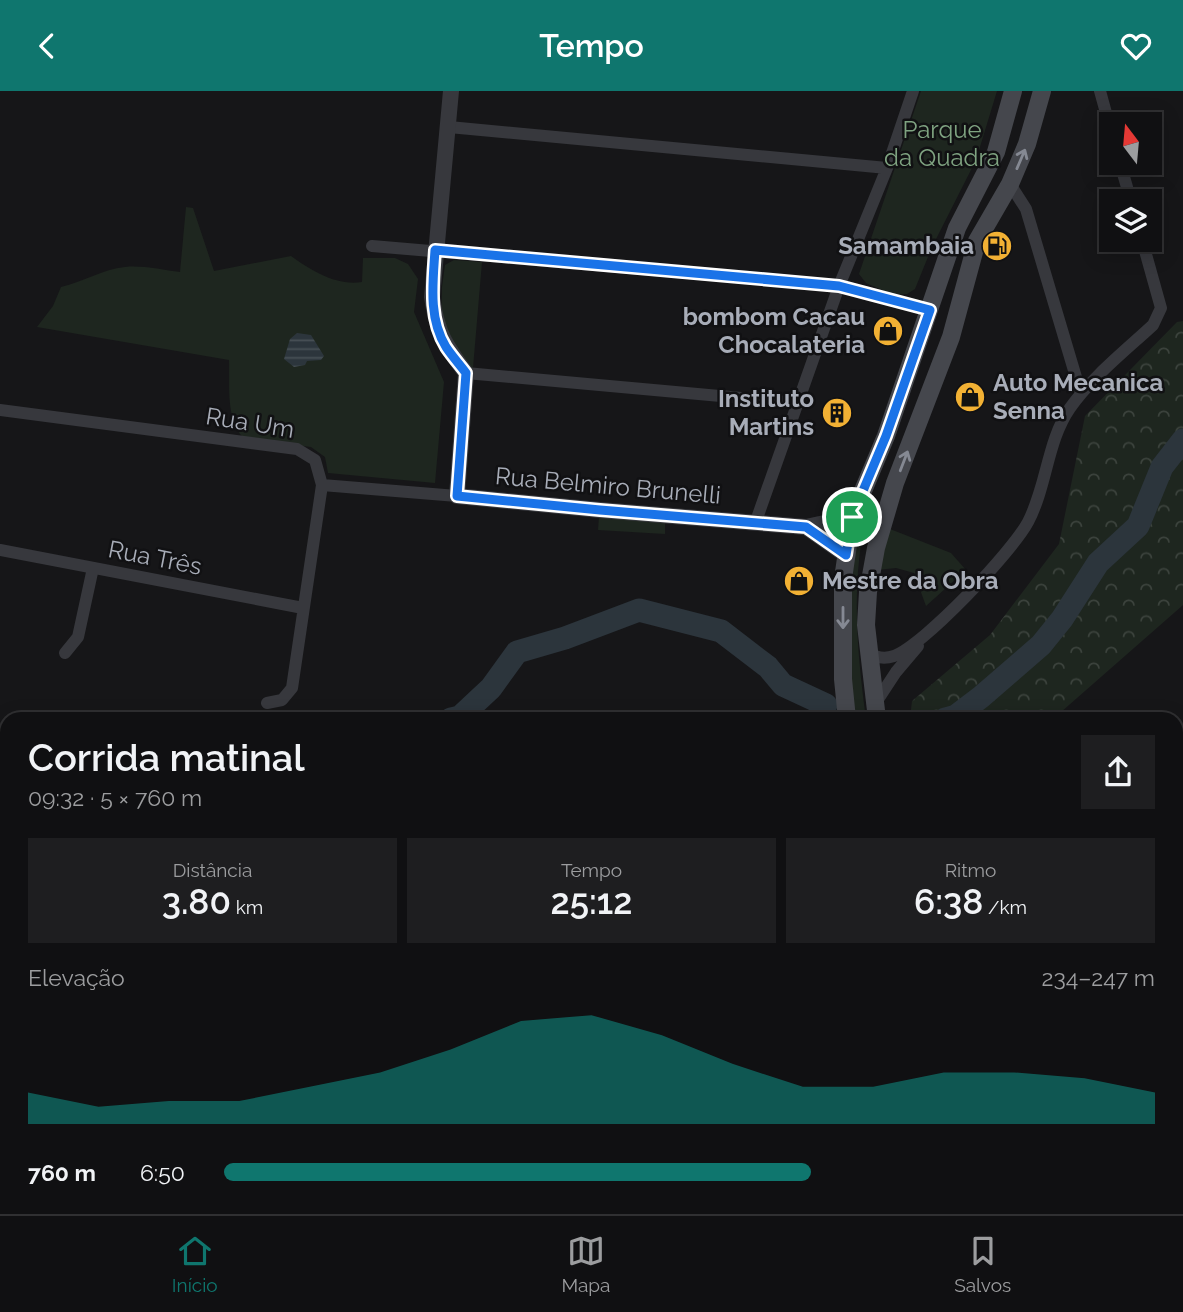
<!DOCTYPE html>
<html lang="pt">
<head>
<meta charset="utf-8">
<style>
	body { margin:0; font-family:Raleway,sans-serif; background:#1e1e20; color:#f1f3f6; height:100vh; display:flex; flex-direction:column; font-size:26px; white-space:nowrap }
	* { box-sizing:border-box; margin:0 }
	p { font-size:23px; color:#9c9d9f }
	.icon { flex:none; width:38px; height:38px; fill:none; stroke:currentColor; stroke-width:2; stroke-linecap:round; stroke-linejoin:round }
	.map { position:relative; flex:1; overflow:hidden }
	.sheet { position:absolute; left:0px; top:621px; width:1183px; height:502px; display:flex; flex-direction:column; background:#101012; border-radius:21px 21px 0 0; box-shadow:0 4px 18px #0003,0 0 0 2px #303032 }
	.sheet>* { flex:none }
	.needle { width:46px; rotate:344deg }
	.buttons { position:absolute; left:1099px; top:21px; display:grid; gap:14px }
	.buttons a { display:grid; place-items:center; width:63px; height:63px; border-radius:0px; background:#101012; box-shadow:0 4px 18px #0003,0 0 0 2px #303032; font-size:35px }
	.pin { position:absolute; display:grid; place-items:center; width:60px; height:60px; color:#fff; margin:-30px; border:4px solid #fff; border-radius:50%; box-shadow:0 2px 7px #0007 }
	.round { display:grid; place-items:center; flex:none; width:74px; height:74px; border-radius:0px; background:#1e1e20 }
	.summary { display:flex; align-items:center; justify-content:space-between; height:119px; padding:0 28px }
	h1 { font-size:38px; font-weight:600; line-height:52px }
	.stats { display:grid; grid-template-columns:repeat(3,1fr); gap:10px; height:119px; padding:7px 28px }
	.stats div { display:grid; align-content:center; border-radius:0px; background:#1e1e20; text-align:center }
	.stats b { font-size:35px; font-weight:600 }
	.stats small { font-size:19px; font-weight:400 }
	.stats p { font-size:19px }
	.chart { height:196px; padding:14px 28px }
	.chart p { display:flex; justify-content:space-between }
	.chart svg { width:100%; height:126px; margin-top:7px; fill:#0f766e; opacity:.7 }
	ul { padding:0 28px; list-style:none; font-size:23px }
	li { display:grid; grid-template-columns:112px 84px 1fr; align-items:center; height:52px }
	li i { height:18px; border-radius:9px; background:#0f766e }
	header { display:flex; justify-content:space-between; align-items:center; height:91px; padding:0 28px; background:#0f766e; color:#fff; font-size:32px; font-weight:600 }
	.tab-bar { display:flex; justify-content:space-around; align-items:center; height:98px; border-top:2px solid #303032; background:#101012; font-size:19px; color:#9c9d9f }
	.tab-bar a { display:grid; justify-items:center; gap:4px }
	.tab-bar .current { color:#0f766e }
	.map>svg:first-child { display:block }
	.green { fill:#1e261f }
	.forest { fill:url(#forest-crowns) }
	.water { fill:url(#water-rules) }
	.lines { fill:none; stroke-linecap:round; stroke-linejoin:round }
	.river { stroke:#2c353c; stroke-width:23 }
	.service { stroke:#37383d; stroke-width:6 }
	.minor { stroke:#37383d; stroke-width:12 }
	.tertiary { stroke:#37383d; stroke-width:16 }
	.secondary { stroke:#45474d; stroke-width:18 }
	.oneway { stroke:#858993 }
	.route-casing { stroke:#fff; stroke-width:14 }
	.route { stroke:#1a73e8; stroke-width:9 }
	.labels { text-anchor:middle; stroke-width:5; stroke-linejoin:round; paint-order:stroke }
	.park-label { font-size:24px; fill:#7fa381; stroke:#111113 }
	.poi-label { font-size:24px; font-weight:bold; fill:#a8adb8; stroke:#111113; text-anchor:end }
	.street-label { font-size:24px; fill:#a8adb8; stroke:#111113 }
</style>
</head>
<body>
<header><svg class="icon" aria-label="back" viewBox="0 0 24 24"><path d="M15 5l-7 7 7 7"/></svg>Tempo<svg class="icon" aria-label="heart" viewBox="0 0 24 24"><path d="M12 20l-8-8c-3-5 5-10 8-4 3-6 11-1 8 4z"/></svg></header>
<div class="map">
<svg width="1183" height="1123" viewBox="0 0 1183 1123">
	<defs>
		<pattern id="forest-crowns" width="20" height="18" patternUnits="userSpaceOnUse" patternTransform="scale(1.75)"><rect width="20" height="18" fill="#1e261f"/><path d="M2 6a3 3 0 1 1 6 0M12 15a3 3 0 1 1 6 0" fill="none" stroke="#3c433d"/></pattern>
		<pattern id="water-rules" width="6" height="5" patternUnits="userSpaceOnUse" patternTransform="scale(1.75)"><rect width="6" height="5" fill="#2c353c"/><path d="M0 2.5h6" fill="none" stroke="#485056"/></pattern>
	</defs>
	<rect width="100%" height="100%" fill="#161618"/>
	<!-- green -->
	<path class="green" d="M921 0H997L976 69 932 156 915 198 907 203 894 204 866 192 859 183Z
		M186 116 193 117 214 180 291 165C312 180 336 195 362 191L363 167H395L408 173 418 188 414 221 444 291 435 392 328 382 325 366 311 356 245 348C225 331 230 293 229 269L37 236 53 215 61 196C83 191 103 178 125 176 142 174 163 179 180 181Z
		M454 169 482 171 473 277 465 275 441 238 442 196 445 174Z
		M599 426 665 430V443L598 439Z
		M885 436 951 462 966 479 926 515 914 482 896 477 877 479Z
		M853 445 862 447C852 508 858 568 866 628H854L849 545Z"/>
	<!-- forest -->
	<path class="forest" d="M1183 230V514L1053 628H910L912 610 990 544 1059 453 1085 325 1177 231Z"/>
	<!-- water -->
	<path class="water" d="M297 242 311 244 324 265 321 269 307 270 305 274 294 276 284 268 290 248Z"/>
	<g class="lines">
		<!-- river -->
		<path class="river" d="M451 628 460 626 491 597 517 561 565 547 639 519 721 540 768 576 783 594 826 614
			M945 628 956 625 981 606 1041 554 1062 528 1098 472 1138 435 1162 376 1183 349
			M11 1123 12 1116"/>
		<!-- service -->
		<path class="service" d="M1034 1116 1036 1123"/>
		<!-- minor -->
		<path class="minor" d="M1100 0 1111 40
			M449 36 887 77
			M1120 72 1131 110
			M1010 93 1026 118 1081 303
			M372 155 839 195 931 219
			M466 282 797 312
			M0 319 297 358 315 369 322 394 292 597 282 609 267 612
			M322 394 457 405
			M756 430 839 195 887 77 913 0
			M0 459 303 517
			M869 561C876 567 885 568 894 565 925 553 1012 461 1028 431 1047 395 1047 350 1070 317 1091 287 1126 259 1153 234L1161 217 1142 149
			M65 562 78 546 93 477
			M875 613 896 581 918 555
			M0 810 7 814
			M0 893 7 891
			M0 974 7 960
			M578 1116 582 1123
			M101 1123 103 1116
			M196 1123 198 1116
			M317 1123 320 1116
			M448 1123 452 1116"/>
		<!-- tertiary -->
		<path class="tertiary" d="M451 0 432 206C437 242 445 254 466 282L457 405 600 419 806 436 852 426
			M806 436 846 464"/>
		<!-- secondary -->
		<path class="secondary" d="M847 628 843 588V488L852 426 886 345 957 137 996 61 1013 0
			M877 628 866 534 868 501 876 457 895 392 951 246 977 150 1010 93 1027 53 1042 0
			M1176 845 1183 843
			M1007 1116 1011 1123"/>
	</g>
	<!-- one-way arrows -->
	<defs><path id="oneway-shaft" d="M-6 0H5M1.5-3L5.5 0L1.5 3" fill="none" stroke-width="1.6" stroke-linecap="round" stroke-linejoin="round" transform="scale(1.75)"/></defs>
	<g class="oneway">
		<use href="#oneway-shaft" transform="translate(1021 68) rotate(-67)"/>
		<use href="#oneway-shaft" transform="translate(904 370) rotate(-69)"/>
		<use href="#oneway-shaft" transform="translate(843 527) rotate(90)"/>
	</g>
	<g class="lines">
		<!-- route casing -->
		<g class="route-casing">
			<path id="route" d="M435 159 839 195 930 219 886 345 852 426 846 464 806 436 600 419 457 405 466 282C460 274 452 265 446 256 428 227 433 191 435 159Z"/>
		</g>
		<!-- route -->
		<use href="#route" class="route"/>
	</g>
	<!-- icons -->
	<defs>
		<g id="fuel-disc" transform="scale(1.575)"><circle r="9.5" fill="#f2b134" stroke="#111113"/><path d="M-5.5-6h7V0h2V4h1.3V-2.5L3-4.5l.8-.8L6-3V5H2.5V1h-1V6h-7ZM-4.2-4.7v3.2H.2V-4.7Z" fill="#111"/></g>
		<g id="shop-disc" transform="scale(1.575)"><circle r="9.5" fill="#f2b134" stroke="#111113"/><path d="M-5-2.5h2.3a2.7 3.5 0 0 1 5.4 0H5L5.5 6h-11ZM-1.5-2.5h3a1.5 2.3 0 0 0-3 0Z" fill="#111"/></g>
		<g id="building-disc" transform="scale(1.575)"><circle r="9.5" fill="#f2b134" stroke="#111113"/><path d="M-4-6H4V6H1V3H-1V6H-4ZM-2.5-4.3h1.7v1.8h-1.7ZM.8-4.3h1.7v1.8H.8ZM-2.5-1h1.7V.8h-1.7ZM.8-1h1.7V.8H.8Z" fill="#111"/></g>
	</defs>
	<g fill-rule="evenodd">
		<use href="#fuel-disc" x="997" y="155"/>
		<use href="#shop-disc" x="888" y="240"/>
		<use href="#shop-disc" x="970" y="306"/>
		<use href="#building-disc" x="837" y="322"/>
		<use href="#shop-disc" x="799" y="490"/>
	</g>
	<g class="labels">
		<!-- park labels -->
		<g class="park-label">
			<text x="942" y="47">Parque<tspan x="942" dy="28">da Quadra</tspan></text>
		</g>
		<!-- poi labels -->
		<g class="poi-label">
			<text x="974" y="163">Samambaia</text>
			<text x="865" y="234">bombom Cacau<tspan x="865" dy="28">Chocalateria</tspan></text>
			<text x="993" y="300" text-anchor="start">Auto Mecanica<tspan x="993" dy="28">Senna</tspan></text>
			<text x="814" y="316">Instituto<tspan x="814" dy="28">Martins</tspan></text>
			<text x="822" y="498" text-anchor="start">Mestre da Obra</text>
		</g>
		<!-- street labels -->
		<g class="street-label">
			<text transform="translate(250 332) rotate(9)" y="8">Rua Um</text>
			<text transform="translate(608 395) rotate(5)" y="8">Rua Belmiro Brunelli</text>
			<text transform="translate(155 467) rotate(11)" y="8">Rua Três</text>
		</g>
	</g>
</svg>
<div class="buttons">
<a><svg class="needle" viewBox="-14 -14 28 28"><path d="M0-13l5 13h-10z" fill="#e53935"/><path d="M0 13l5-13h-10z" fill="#9c9d9f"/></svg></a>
<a><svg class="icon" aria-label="layers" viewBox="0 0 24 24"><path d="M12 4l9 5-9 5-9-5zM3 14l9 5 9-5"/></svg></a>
</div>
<div class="pin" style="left:852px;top:426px;background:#1e9e55"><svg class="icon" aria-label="arrive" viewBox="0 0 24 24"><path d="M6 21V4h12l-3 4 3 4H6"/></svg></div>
<section class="sheet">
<div class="summary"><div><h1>Corrida matinal</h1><p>09:32 · 5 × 760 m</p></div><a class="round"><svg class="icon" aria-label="share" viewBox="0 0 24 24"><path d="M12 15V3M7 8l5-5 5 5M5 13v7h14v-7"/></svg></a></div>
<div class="stats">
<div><p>Distância</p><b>3.80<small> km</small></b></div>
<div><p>Tempo</p><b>25:12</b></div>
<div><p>Ritmo</p><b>6:38<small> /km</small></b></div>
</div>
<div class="chart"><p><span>Elevação</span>234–247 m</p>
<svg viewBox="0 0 160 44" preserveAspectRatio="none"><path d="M0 44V33L10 38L20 36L30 36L40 31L50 26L60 18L70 8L80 6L90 13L100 23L110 31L120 31L130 26L140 26L150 28L160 33V44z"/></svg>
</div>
<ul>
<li><b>760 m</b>6:50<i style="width:63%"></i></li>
</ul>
</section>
</div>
<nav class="tab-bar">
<a class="current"><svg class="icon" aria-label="home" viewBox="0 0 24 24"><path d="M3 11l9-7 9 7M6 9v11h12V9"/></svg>Início</a>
<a><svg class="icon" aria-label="map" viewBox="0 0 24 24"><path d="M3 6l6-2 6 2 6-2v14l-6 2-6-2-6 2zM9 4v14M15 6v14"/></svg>Mapa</a>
<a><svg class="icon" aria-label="saved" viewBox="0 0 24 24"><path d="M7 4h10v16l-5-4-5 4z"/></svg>Salvos</a>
</nav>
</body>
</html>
